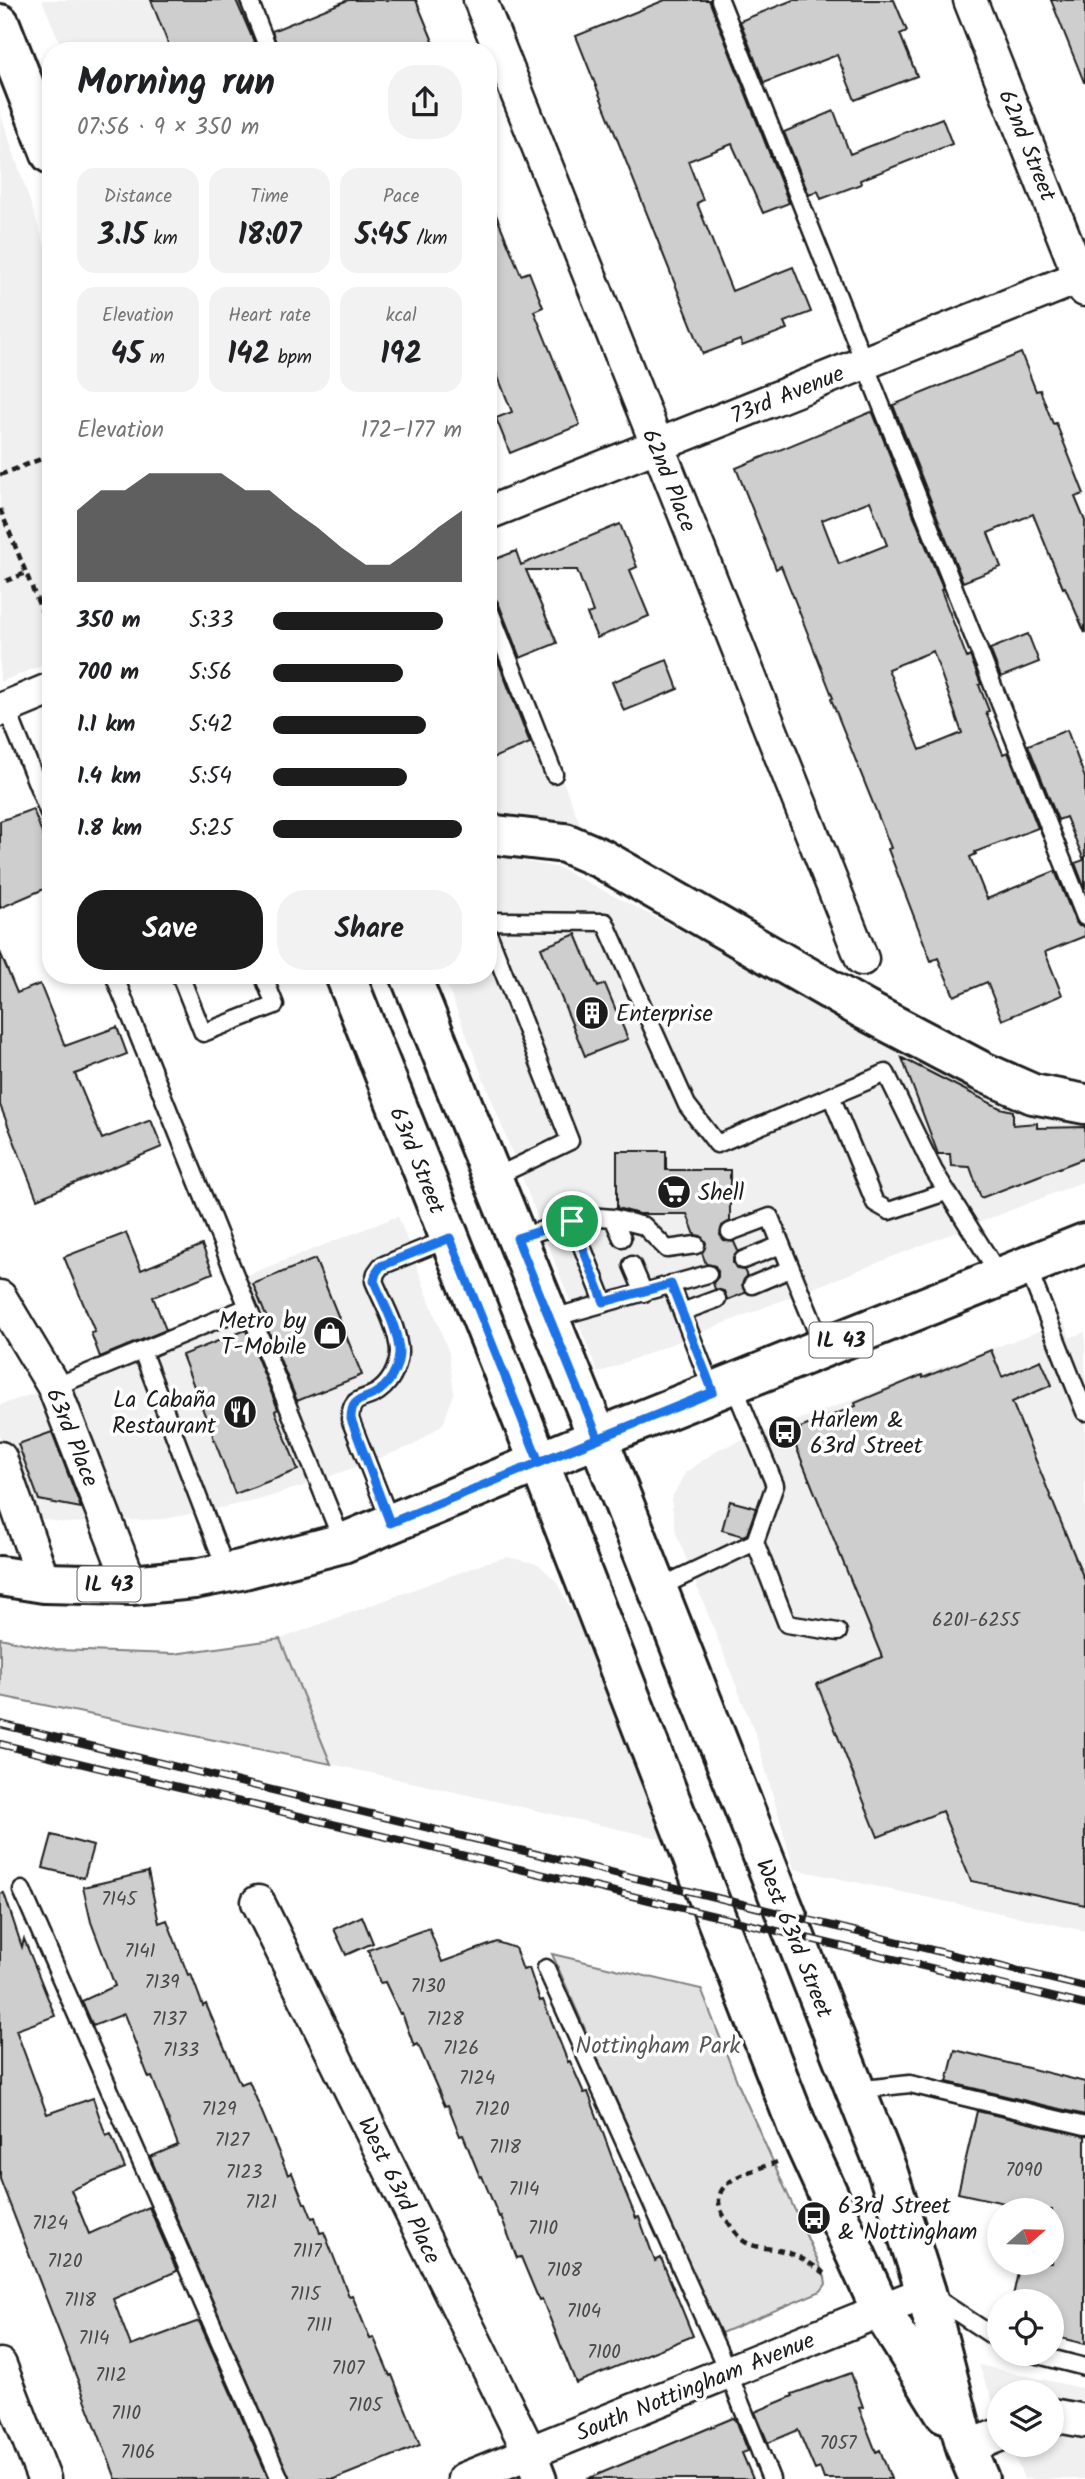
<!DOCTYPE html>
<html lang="en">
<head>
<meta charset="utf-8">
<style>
	body { margin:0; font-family:Kalam,sans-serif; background:#f2f2f2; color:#202124; height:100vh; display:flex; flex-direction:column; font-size:26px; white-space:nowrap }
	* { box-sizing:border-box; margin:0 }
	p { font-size:23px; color:#757577 }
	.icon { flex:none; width:38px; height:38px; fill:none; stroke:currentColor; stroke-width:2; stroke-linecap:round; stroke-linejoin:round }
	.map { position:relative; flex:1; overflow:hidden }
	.panel { position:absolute; left:42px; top:42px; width:455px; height:942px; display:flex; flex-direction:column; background:#fff; border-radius:28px; box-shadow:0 4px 10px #0003 }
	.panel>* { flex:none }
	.needle { width:46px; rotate:70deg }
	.buttons { position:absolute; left:987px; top:2198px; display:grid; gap:14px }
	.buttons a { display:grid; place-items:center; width:77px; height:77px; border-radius:50%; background:#fff; box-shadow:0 4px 10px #0003; font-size:35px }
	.pin { position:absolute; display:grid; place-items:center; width:60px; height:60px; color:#fff; margin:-30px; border:4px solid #fff; border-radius:50%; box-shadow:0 2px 7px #0007 }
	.round { display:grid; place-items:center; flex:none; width:74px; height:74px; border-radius:28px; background:#f2f2f2 }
	.headline { display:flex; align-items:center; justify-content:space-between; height:119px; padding:0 35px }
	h1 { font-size:38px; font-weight:700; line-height:52px }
	.metrics { display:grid; grid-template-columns:repeat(3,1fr); gap:10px; height:119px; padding:7px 35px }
	.metrics div { display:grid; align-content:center; border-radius:18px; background:#f2f2f2; text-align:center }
	.metrics b { font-size:30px; font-weight:700 }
	.metrics small { font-size:19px; font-weight:400 }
	.metrics p { font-size:19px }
	.chart { height:196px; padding:14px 35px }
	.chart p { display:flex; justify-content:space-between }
	.chart svg { width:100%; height:126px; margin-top:7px; fill:#1c1c1c; opacity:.7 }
	.primary-button { display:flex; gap:14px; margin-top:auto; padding:14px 35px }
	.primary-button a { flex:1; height:80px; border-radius:28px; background:#1c1c1c; color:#fff; font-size:28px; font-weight:700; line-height:80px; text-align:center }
	.primary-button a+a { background:#f2f2f2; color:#202124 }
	ul { padding:0 35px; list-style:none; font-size:23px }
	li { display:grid; grid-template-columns:112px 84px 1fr; align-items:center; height:52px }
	li i { height:18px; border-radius:9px; background:#1c1c1c }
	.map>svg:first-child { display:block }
	.built { fill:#f0f0f0 }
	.green { fill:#e2e2e2; stroke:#7f7f7f; stroke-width:2 }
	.building { fill:#cecece; stroke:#1c1c1c; stroke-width:2; fill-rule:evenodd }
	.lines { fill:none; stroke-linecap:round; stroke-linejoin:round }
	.service-casing { stroke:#1c1c1c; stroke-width:21 }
	.minor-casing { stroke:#1c1c1c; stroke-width:37 }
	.secondary-casing { stroke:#1c1c1c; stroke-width:44 }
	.primary-casing { stroke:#1c1c1c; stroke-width:44 }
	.path { stroke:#1c1c1c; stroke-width:4.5; stroke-dasharray:7 5; stroke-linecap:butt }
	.service { stroke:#fff; stroke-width:16 }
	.minor { stroke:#fff; stroke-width:32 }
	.secondary { stroke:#fff; stroke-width:38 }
	.primary { stroke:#fff; stroke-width:38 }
	.rail-casing { stroke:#1c1c1c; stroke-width:8 }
	.rail { stroke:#fff; stroke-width:5; stroke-dasharray:16; stroke-linecap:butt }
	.route-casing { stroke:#fff; stroke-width:14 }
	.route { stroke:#1a73e8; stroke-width:9 }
	.labels { text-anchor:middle; stroke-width:7; stroke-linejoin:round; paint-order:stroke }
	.number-label { font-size:19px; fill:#484848 }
	.shield { fill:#fff; stroke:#606060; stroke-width:2 }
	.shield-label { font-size:21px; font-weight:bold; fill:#1c1c1c }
	.street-label { font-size:23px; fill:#1c1c1c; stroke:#fff }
	.poi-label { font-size:23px; fill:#1c1c1c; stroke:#fff; text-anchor:start }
	.park-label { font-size:23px; fill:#575757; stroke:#fff }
</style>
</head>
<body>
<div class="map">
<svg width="1085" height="2479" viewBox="0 0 1085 2479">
	<rect width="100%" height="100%" fill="#fff"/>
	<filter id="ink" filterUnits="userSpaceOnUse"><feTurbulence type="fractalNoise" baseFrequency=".0143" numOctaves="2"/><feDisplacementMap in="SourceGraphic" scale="14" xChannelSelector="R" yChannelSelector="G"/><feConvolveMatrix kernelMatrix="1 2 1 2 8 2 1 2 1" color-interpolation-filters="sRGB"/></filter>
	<g filter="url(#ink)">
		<!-- built -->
		<path class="built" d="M42 0H254L274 51H63Z
			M0 112 51 264V662L0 682Z
			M488 592 582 829 521 817 488 816Z
			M506 858 560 868 768 976 1085 1119V1181L598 1373 443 975H488V859Z
			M398 1216 449 1353 454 1393 443 1424 414 1445 318 1481 259 1500 165 1519 65 1523 0 1512V1405L54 1387 248 1308 237 1279Z
			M1064 1322 1070 1338 1085 1332V1931L794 1869 756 1736 676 1533 671 1499 685 1473 719 1449Z
			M507 1557 538 1564 556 1581 579 1624 662 1839 331 1764 280 1639 488 1562Z
			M979 2365 1085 2389V2479H1024L1010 2445H1052V2392H999V2417Z"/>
		<!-- green -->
		<path class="green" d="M0 1638 56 1650 174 1654 280 1639 331 1764 0 1696Z
			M552 1954 701 1989 739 2086 825 2277 826 2284 821 2291 719 2334Z"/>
		<!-- building -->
		<path class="building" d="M151 0H236L258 51H171Z
			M348 0H416L437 51H279L272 31Z
			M665 0H709L789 203 763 213 732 144 688 161 703 200 697 203 732 291 793 267 811 312 784 322 787 329 742 346 740 340 703 354 576 36Z
			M793 0H894L907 31 900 34 917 76 855 100 837 55 764 83 740 21Z
			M1051 0H1085V82H1084Z
			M834 111 850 154 942 118 952 144 860 180 861 184 821 199 818 191 809 195 784 132Z
			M489 198 521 275 529 272 543 307 534 311 580 425 510 453 496 418 512 412 488 352Z
			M1021 353 1036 391 1040 390 1053 424 1056 423 1084 494 1075 497 1085 521V633L1065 587 1063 588 1033 514 988 533 1001 567 963 582 893 405Z
			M871 412 873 413 943 589 941 590 967 658 970 656 981 684 979 685 989 711 986 712 1003 754 1008 752 1038 828 975 852 976 854 970 857 987 899 1055 871 1075 921 1079 926 1085 927V936L1045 952 1062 995 1002 1020 987 982 954 996 938 958 931 961 888 849 891 848 831 699 833 698 795 601 781 566 776 569 736 468ZM870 501 887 545 839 564 822 520ZM933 651 962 733 920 750 888 669Z
			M620 524 637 567 630 570 649 616 597 638 587 614 593 612 577 570H526L557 643 520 658 498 602 494 597 488 596V562L516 551 521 565Z
			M1028 634 1039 662 1001 677 990 649Z
			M488 635 530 743 488 760Z
			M667 660 678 689 624 711 612 682Z
			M1067 730 1085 778V889L1075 863 1084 860 1066 817 1058 820 1028 745Z
			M33 809 51 857V886L0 908V821Z
			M576 934 598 987 605 984 628 1039 585 1056 541 948Z
			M0 952 17 993 40 984 65 1046 117 1027 127 1054 75 1074 102 1139 151 1120 162 1147 37 1199 0 1105Z
			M902 1058 1000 1108 1013 1111V1125L1037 1123V1128L1085 1127V1158L981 1198 970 1167 951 1166 950 1154H938Z
			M617 1151H666V1170H730V1221L722 1226 720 1235 724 1240 734 1242 738 1251 733 1258V1263L737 1269 744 1270 747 1276 742 1284 745 1293 727 1300 724 1291 715 1289 713 1283 718 1277V1271L715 1266 706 1264 702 1253 706 1243 701 1236 695 1235 687 1214H639L617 1208Z
			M126 1233 141 1270 202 1245 213 1273 153 1297 166 1330 100 1357 91 1333 95 1332 64 1257Z
			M315 1259 362 1375 297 1401 265 1323 268 1321 253 1284Z
			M246 1330 278 1409 275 1411 298 1470 235 1494 182 1355Z
			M991 1350 1002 1377 1041 1360 1052 1385 1012 1402 1085 1581V1905L971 1881 942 1811 878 1837 817 1684 882 1657 790 1432 856 1406 855 1403 922 1375 923 1378Z
			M52 1432 81 1508 39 1500 18 1444Z
			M730 1501 756 1508 747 1534 743 1536 722 1530Z
			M52 1835 93 1846 84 1878 43 1868Z
			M148 1872 159 1923 167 1920 188 1975 191 1974 203 2006 206 2004 240 2084 249 2081 288 2175 292 2173 304 2203H306L312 2218 315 2217 320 2233 324 2232 349 2296 352 2295 370 2339 374 2338 390 2376 392 2375 420 2445 335 2479H290L150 2157 178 2145 152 2077 149 2078 124 2014 93 2026 82 2001 115 1986 91 1922 83 1887Z
			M4 1893 22 1947 24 1939 55 2016 16 2030 47 2114 93 2098 106 2136 111 2134 125 2168 71 2190 89 2234 149 2207 177 2271 113 2299 131 2346 199 2321 269 2479H116L0 2179V1894Z
			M362 1916 373 1943 346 1955 334 1929Z
			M429 1928 442 1962 497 1942 515 1948 523 1970 529 1968 540 2001 543 2000 568 2062 570 2061 584 2093 588 2092 618 2174 636 2218 639 2217 655 2261 661 2258 693 2336 576 2383 542 2299 539 2300 521 2257 517 2258 501 2216 499 2217 482 2176 480 2177 463 2135 460 2136 448 2105 445 2106 418 2044 414 2046 402 2013 400 2014 385 1982 380 1983 368 1950Z
			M955 2050 1085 2082V2115L947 2082Z
			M977 2111 1085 2136V2344L1052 2336V2301H1012L1020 2263H1052V2210H1036L958 2193Z
			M851 2373 863 2407 859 2408 876 2452 880 2450 891 2479H824L820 2468 815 2470 798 2430 768 2443 755 2412 793 2396 792 2394Z
			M733 2418 736 2420 748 2451 742 2453 753 2479H587Z"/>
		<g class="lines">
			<!-- service casing -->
			<g class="service-casing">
				<path id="service" d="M249 0 269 51
					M720 0 1085 917
					M488 606 554 774
					M6 707 51 818
					M488 921 605 922 687 1105 717 1144 886 1073 934 1171 1000 1276
					M488 933 570 1141 493 1178
					M114 975 343 1543
					M180 975 203 1033 275 1005 263 975
					M831 1096 875 1203 889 1211 946 1192
					M613 1218 622 1238
					M572 1221 604 1302
					M730 1232 770 1217 823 1347
					M517 1238 588 1216 613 1218 644 1226 667 1249 696 1245
					M743 1260 781 1245
					M632 1265 644 1293
					M1027 1266 1085 1412
					M671 1284 713 1392
					M752 1285 790 1269
					M682 1312 717 1299
					M549 1319 708 1274
					M142 1351 227 1572
					M54 1387 248 1307
					M391 1523 350 1419C351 1394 364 1402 379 1391 393 1381 402 1359 398 1343 395 1322 382 1301 374 1281L376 1273 381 1266 450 1238
					M755 1542 787 1624 838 1632
					M658 1588 755 1542 775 1485 733 1384
					M22 1890 280 2479
					M546 1968 728 2372 771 2479
					M855 2090 910 2084 1085 2126
					M934 2297 999 2340
					M1034 2354 1085 2367"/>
			</g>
			<!-- minor casing -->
			<g class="minor-casing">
				<path id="minor" d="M480 0 862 959
					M970 0 1085 290
					M488 513 1085 275
					M0 710 51 689
					M0 1297 54 1387 131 1585
					M0 1458 44 1583
					M258 1902 530 2453 540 2479
					M0 2365 44 2479
					M1052 2415 1085 2421
					M966 2448 999 2435
					M464 2479 926 2292"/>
			</g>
			<!-- secondary casing -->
			<g class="secondary-casing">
				<path id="secondary" d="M0 24 51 154
					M345 975 539 1462 797 2126 881 2310 945 2413
					M410 975 598 1438 887 2170 926 2292 966 2448 979 2479"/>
			</g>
			<!-- primary casing -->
			<g class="primary-casing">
				<path id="primary" d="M488 834 565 843 602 859 865 1010 981 1071 1033 1094 1085 1104
					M350 988V975
					M0 1576 44 1583 131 1585 194 1579 240 1570 343 1543 607 1434 1085 1243"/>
			</g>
			<!-- path -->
			<path class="path" d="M0 475 51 455
				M0 509 51 634
				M6 581 26 573
				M777 2162C750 2172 698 2182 728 2222 733 2229 738 2238 745 2242 756 2248 771 2248 783 2251 799 2255 812 2265 826 2274"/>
			<!-- service -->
			<use href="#service" class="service"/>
			<!-- minor -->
			<use href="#minor" class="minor"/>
			<!-- secondary -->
			<use href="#secondary" class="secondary"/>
			<!-- primary -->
			<use href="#primary" class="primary"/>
			<!-- rail casing -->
			<g class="rail-casing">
				<path id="rail" d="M0 1724 1085 1987
					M0 1744 1085 2005"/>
			</g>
			<!-- rail -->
			<use href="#rail" class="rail"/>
		</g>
	</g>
	<g class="lines" filter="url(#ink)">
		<!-- route casing -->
		<g class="route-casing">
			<path id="route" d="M572 1221 517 1238 598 1438 539 1462 450 1238 381 1266 376 1273 374 1281C382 1301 395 1322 398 1343 402 1360 393 1381 379 1391 364 1402 351 1395 351 1419L390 1523 713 1392 671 1284 604 1302 572 1221"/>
		</g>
		<!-- route -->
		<use href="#route" class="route"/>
	</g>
	<!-- icons -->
	<defs>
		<g id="building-disc" transform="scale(1.75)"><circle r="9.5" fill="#1c1c1c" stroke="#fff"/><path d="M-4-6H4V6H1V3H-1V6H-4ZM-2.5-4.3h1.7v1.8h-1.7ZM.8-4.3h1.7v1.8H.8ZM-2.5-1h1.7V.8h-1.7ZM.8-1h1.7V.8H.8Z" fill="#fff"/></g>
		<g id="supermarket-disc" transform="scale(1.75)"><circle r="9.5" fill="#1c1c1c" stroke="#fff"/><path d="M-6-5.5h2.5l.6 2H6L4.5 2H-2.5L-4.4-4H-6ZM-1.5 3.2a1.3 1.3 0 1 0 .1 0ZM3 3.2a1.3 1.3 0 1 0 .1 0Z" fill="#fff"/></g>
		<g id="shop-disc" transform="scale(1.75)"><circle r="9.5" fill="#1c1c1c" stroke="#fff"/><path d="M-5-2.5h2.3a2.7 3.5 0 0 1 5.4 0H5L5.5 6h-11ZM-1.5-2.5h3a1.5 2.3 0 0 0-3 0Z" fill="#fff"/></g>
		<g id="restaurant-disc" transform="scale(1.75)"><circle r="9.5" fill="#1c1c1c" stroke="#fff"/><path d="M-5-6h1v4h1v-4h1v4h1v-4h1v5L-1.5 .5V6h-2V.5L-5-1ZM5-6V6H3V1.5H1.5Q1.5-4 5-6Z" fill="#fff"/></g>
		<g id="bus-disc" transform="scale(1.75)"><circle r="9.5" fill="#1c1c1c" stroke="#fff"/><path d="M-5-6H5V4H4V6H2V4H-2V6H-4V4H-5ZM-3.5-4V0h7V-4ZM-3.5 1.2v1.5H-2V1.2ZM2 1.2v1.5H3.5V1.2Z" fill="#fff"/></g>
	</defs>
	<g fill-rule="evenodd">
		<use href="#building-disc" x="592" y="1013"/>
		<use href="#supermarket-disc" x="674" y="1192"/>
		<use href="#shop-disc" x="330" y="1333"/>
		<use href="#restaurant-disc" x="240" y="1412"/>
		<use href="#bus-disc" x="785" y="1432"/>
		<use href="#bus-disc" x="814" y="2218"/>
	</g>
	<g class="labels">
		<!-- number labels -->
		<g class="number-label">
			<text x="976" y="1626">6201-6255</text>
			<text x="119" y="1905">7145</text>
			<text x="140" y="1957">7141</text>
			<text x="162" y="1988">7139</text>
			<text x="428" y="1992">7130</text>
			<text x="169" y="2025">7137</text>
			<text x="445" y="2025">7128</text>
			<text x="461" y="2054">7126</text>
			<text x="181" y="2056">7133</text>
			<text x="477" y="2084">7124</text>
			<text x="219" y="2115">7129</text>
			<text x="492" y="2115">7120</text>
			<text x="232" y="2146">7127</text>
			<text x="505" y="2153">7118</text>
			<text x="1024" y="2176">7090</text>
			<text x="244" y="2178">7123</text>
			<text x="524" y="2195">7114</text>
			<text x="261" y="2208">7121</text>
			<text x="50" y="2229">7124</text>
			<text x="543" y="2234">7110</text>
			<text x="307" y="2257">7117</text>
			<text x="65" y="2267">7120</text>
			<text x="564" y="2276">7108</text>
			<text x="305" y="2300">7115</text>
			<text x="80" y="2306">7118</text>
			<text x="584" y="2317">7104</text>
			<text x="319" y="2331">7111</text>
			<text x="94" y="2344">7114</text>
			<text x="604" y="2358">7100</text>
			<text x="348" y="2374">7107</text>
			<text x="111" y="2381">7112</text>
			<text x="365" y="2411">7105</text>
			<text x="126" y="2419">7110</text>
			<text x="838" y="2449">7057</text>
			<text x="138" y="2458">7106</text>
		</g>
		<!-- shield labels -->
		<g class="shield">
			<rect x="809.5" y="1322.5" width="63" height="35" rx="5"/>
			<rect x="77.5" y="1566.5" width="63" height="35" rx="5"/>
		</g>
		<g class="shield-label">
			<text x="841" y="1347">IL 43</text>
			<text x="109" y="1591">IL 43</text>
		</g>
		<!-- street labels -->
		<g class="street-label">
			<text transform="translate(1028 145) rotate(68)" y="8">62nd Street</text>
			<text transform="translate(787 394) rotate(-22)" y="8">73rd Avenue</text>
			<text transform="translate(670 480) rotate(68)" y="8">62nd Place</text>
			<text transform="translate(418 1160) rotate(68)" y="8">63rd Street</text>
			<text transform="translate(73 1437) rotate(68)" y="8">63rd Place</text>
			<text transform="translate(795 1938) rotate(68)" y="8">West 63rd Street</text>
			<text transform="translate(400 2190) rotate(64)" y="8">West 63rd Place</text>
			<text transform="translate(695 2386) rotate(-22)" y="8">South Nottingham Avenue</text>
		</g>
		<!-- poi labels -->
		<g class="poi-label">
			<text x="616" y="1021">Enterprise</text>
			<text x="698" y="1200">Shell</text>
			<text x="306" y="1328" text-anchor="end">Metro by<tspan x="306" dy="26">T-Mobile</tspan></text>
			<text x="216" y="1407" text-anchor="end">La Cabaña<tspan x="216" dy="26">Restaurant</tspan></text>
			<text x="810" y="1427">Harlem &amp;<tspan x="810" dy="26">63rd Street</tspan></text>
			<text x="838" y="2213">63rd Street<tspan x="838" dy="26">&amp; Nottingham</tspan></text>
		</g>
		<!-- park labels -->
		<g class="park-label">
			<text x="658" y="2053">Nottingham Park</text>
		</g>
	</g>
</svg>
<div class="buttons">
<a><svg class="needle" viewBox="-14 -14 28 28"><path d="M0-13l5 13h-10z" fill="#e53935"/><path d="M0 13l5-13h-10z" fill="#757577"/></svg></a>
<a><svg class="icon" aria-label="locate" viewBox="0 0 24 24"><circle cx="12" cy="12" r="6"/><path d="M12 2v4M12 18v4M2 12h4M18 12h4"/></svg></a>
<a><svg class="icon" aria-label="layers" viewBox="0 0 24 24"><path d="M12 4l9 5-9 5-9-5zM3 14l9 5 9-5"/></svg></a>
</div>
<div class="pin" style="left:572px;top:1221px;background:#1e9e55"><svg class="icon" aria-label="arrive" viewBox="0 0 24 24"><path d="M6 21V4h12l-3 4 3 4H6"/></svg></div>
<section class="panel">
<div class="headline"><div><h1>Morning run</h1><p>07:56 · 9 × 350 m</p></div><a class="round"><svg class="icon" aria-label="share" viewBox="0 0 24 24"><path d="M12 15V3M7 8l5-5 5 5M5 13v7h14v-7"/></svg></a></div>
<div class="metrics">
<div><p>Distance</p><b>3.15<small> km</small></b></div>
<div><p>Time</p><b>18:07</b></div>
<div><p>Pace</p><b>5:45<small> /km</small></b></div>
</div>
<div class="metrics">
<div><p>Elevation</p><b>45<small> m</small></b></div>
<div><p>Heart rate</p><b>142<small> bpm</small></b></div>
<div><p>kcal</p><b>192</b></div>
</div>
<div class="chart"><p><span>Elevation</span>172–177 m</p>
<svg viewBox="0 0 160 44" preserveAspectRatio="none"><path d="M0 44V19L10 12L20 12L30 6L40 6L50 6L60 6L70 12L80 12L90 19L100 25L110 32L120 38L130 38L140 32L150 25L160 19V44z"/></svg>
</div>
<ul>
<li><b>350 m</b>5:33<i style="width:90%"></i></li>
<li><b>700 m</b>5:56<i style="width:69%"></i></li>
<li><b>1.1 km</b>5:42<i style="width:81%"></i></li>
<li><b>1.4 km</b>5:54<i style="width:71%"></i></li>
<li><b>1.8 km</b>5:25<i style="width:100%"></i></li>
</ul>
<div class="primary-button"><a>Save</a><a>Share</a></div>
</section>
</div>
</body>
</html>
